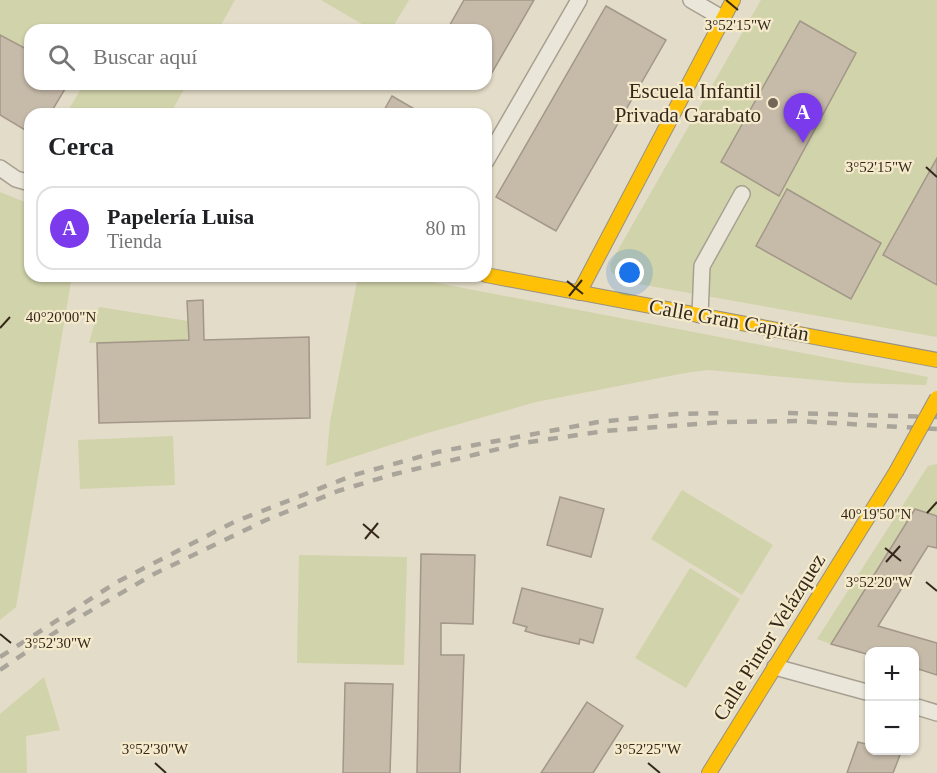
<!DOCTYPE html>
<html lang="es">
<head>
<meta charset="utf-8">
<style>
	:root { --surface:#fff; --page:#f2f2f2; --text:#202124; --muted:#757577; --line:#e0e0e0; --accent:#7c3aed }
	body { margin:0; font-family:"Times New Roman",serif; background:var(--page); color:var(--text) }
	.controls { position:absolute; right:18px; bottom:18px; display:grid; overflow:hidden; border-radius:12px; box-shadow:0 2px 4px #0004 }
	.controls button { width:54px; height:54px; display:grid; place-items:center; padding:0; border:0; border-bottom:2px solid var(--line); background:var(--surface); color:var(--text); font:30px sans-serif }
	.you { position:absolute; left:630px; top:273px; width:21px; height:21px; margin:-15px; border:4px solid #fff; border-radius:50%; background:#1a73e8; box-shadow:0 0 0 9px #1a73e833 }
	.badge { display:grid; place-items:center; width:39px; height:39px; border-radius:50%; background:var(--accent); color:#fff; font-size:20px; font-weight:700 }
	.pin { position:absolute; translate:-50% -50px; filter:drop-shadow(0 2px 3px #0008) }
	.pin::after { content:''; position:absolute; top:32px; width:21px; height:18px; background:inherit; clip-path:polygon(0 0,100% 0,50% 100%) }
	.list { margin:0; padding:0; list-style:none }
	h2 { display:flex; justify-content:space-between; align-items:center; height:78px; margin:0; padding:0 24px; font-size:26px }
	h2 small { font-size:20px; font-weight:400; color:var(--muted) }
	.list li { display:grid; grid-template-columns:39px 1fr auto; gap:18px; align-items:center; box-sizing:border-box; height:84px; margin:0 12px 12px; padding:0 12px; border:2px solid var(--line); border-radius:18px }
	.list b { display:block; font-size:22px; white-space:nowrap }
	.list p { margin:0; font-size:20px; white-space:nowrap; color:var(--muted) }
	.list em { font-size:20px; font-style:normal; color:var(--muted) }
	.icon { flex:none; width:33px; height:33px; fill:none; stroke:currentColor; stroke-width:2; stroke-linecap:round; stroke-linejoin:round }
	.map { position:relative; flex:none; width:937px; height:773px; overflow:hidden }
	.search { position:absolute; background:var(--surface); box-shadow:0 2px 4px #0004; left:24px; top:24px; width:468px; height:66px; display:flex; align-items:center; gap:15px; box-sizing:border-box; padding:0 21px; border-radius:18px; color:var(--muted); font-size:22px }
	.panel { position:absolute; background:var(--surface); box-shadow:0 2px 4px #0004; left:24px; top:108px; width:468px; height:174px; border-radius:18px }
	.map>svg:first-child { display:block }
	.green { fill:#d1d3aa }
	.building { fill:#c6baa9; stroke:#a29788; stroke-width:1.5 }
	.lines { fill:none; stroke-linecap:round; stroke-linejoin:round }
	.street-casing { stroke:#a7a092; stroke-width:18 }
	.slow-casing { stroke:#979082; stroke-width:16 }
	.street { stroke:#ebe6da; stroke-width:15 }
	.slow { stroke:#ffc107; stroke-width:14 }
	.rail { stroke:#aaa59b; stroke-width:4.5; stroke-dasharray:10 10; stroke-linecap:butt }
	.slow-bridge-casing { stroke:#979082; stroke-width:16; stroke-linecap:butt }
	.slow-bridge { stroke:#ffc107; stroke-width:14 }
	.ticks { fill:none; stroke:#35281b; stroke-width:2 }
	.poi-dot { fill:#726758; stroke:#f5ebcc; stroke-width:2 }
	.labels { text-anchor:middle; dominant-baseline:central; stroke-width:4.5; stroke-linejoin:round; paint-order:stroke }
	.poi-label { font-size:21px; fill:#35281b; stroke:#f5ebcc; text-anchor:end }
	.street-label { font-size:21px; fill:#35281b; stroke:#f5ebcc }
	.ticks-label { font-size:15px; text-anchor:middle; fill:#35281b; stroke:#f5ebcc; stroke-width:4.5; stroke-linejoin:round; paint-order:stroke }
</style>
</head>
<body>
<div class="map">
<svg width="937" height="773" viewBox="0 0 937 773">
	<rect width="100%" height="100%" fill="#e3dcc8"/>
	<path class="green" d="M0 0H235L218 30H30V51L0 35Z
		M321 0H409L391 30H372Z
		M761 0H937V337L622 281 611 272 610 264Z
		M84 84H187L170 114H66Z
		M0 192 30 204V276H72L16 607 0 620Z
		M358 276H401L928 377 926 385 852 383 708 370 685 373 536 402 424 434 326 466 330 422Z
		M99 307 188 321 189 340 89 343Z
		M173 436 175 485 80 489 78 440Z
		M937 464V516L915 509 831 644 817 639 928 466Z
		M682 490 773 545 742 595 651 539Z
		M299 555 407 557 404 665 297 663Z
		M690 568 740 599 686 688 635 658Z
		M44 677 60 730 26 736 27 773H0V714Z"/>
	<path class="building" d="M464 0H534L486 83V30H447Z
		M606 6 666 40 556 231 496 197Z
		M800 21 856 53 779 196 721 162Z
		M0 35 30 51V84H68L50 114H30V133L0 115Z
		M392 96 423 114H382Z
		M937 158V285L883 255Z
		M787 189 881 243 851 299 756 246Z
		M203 300 204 340 309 337 310 418 99 423 97 343 189 340 187 301Z
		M560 497 604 509 591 557 547 545Z
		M915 509 937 516V548L928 546 878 626 937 643V675L915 668V651H870V655L831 644Z
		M421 554 475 555 473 624 441 623V655H464L460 773H417Z
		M522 588 603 609 593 643 580 639 579 644 539 635 525 631 527 627 513 623Z
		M345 683 393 684 390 773H343Z
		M587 702 623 726 593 773H541Z
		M858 742 870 745V750H885L900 755 893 773H847Z"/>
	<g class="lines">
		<g class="street-casing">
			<path id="street" d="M691 0 722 18
				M486 161 579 0
				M0 168 16 179 30 183
				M700 315 702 266 742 194
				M775 667 870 693
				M914 706 937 713"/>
		</g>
		<g class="slow-casing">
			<path id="slow" d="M486 275 937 360
				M579 293 733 0
				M709 773 896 472"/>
		</g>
		<use href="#street" class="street"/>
		<use href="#slow" class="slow"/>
		<path class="rail" d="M788 413 937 417
			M0 657 117 582 234 522 354 475 437 452 598 422 676 414 725 413
			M0 670 66 625 154 574 266 520 338 491 391 475 523 443 605 431 722 422 797 421 937 429"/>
		<g class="slow-bridge-casing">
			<path id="slow-bridge" d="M896 472 937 398"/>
		</g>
		<use href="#slow-bridge" class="slow-bridge"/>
	</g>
	<path class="ticks" d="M726 0 738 10M926 167 937 177M567 281 583 294M569 296 582 280M0 328 10 317M927 513 937 502M363 524 379 538M365 539 378 523M885 548 901 561M886 562 900 546M926 582 937 591M0 634 11 643M155 763 166 773M648 763 660 773"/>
	<circle class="poi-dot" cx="773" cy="103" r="6"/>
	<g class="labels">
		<g class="poi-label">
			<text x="761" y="91">Escuela Infantil<tspan x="761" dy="24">Privada Garabato</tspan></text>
		</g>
		<g class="street-label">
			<text transform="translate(729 320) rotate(10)">Calle Gran Capitán</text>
			<text transform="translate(769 637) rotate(-58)">Calle Pintor Velázquez</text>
		</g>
	</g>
	<g class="ticks-label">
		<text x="738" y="30">3°52'15"W</text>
		<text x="879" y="172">3°52'15"W</text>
		<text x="61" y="322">40°20'00"N</text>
		<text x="876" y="519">40°19'50"N</text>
		<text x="879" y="587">3°52'20"W</text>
		<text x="58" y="648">3°52'30"W</text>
		<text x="155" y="754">3°52'30"W</text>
		<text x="648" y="754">3°52'25"W</text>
	</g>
</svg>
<div class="controls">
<button>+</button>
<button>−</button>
</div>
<div class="you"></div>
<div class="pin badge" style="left:803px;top:143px">A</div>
<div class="search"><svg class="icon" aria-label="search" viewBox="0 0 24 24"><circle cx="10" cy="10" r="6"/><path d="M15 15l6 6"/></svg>Buscar aquí</div>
<section class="panel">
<h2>Cerca<small></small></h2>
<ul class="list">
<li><span class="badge">A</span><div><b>Papelería Luisa</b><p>Tienda</p></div><em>80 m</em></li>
</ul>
</section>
</div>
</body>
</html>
